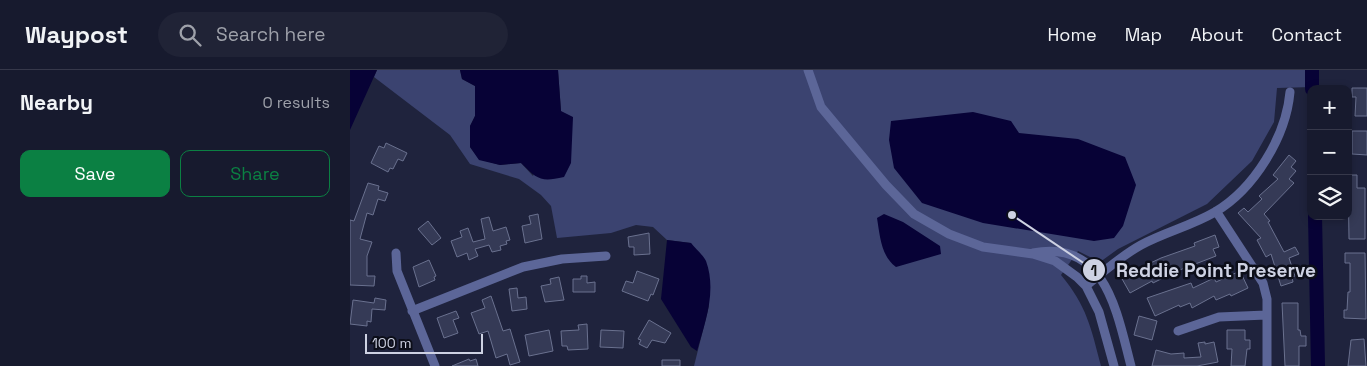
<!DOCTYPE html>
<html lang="en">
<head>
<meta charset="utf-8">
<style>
	:root { --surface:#171a2e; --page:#202336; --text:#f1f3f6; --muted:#9ea1aa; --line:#36384a; --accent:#0b8043 }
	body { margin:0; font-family:"Space Grotesk",sans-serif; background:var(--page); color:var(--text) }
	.controls { position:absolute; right:15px; top:15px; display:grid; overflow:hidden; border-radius:10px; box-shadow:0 2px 8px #0003 }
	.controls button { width:45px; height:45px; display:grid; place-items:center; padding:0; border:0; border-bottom:1px solid var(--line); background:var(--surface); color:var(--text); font:25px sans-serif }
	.scale { position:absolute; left:15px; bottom:12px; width:118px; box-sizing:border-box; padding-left:5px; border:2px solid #ced2e3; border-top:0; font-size:14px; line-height:18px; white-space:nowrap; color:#ced2e3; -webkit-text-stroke:4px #0c0e19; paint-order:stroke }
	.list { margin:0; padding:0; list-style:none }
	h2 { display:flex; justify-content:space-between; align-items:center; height:65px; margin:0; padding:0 20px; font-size:21px }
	h2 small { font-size:16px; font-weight:400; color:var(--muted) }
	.actions { display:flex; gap:10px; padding:15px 20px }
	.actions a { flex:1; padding:11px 0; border:1px solid var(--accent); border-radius:10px; text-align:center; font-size:18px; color:var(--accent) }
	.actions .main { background:var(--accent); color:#fff }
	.icon { flex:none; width:28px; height:28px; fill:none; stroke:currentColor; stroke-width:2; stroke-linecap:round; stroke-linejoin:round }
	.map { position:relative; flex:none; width:1017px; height:296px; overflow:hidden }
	header { display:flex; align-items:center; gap:30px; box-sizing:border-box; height:70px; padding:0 25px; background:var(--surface); border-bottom:1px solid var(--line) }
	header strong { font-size:24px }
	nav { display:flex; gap:28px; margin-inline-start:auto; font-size:18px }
	.search { width:350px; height:45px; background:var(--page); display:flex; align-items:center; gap:12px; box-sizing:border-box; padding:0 18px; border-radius:28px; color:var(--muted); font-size:19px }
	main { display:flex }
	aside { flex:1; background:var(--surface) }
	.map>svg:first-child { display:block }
	.green { fill:#3b4370 }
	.water { fill:#070236 }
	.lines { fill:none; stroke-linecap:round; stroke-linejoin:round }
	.river { stroke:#070236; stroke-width:14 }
	.building { fill:#353a56; stroke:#6a718f }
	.minor { stroke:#5c6698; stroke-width:9 }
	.leader { fill:none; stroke:#ced2e3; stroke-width:2 }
	.callout-dot { fill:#ced2e3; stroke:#0c0e19; stroke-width:2 }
	.mark-label { font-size:15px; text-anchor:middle; font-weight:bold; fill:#111 }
	.callout-label { font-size:19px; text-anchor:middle; font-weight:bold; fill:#ced2e3; stroke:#0c0e19; stroke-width:5; stroke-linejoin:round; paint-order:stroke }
</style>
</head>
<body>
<header>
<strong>Waypost</strong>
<div class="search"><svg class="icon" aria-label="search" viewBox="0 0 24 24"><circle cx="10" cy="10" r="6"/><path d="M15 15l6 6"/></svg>Search here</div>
<nav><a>Home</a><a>Map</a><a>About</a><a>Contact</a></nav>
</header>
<main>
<aside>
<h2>Nearby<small>0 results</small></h2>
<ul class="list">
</ul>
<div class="actions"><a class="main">Save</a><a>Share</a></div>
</aside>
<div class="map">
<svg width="1017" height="296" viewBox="0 0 1017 296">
	<rect width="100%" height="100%" fill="#1f233d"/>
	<path class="green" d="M27 0H110L112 9 125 16V46L120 56V77L129 89 150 95 171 93 183 106 211 41 208 0H962V17L927 18 924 52 902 91 857 134 768 179 750 192 728 181 711 205C737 236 741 258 751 296H344L359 236 341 173 317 170 303 157 286 155 261 163 207 168 201 136 191 125 169 109 120 94 100 65 24 7Z"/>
	<path class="water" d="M0 0H27L0 60Z
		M110 0H208L211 41 223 47 221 93 214 107C191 112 188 110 171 93L150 95 129 90 120 77V56L125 46V16L112 9Z
		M623 42 661 51 669 63 728 69 775 87 786 115 773 156 764 168 744 171 633 153 572 133 544 98 539 70 541 51Z
		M534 144 553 152 590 176 591 184 546 197C531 186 530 166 527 148Z
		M317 170 341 173C345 178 353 185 356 191 367 221 355 253 347 281L341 277 311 229Z"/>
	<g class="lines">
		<path class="river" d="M962 19V0
			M965 146 968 296"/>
	</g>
	<path class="building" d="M1002 18H1017V46H1005L1006 27H1002Z
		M1002 61H1017V85L1002 84Z
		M36 73 57 83 53 91 48 89 43 99 40 98 38 102 21 93 29 76 34 78Z
		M939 85 946 91 941 97 946 101 939 109 944 113 914 144 920 151 918 152 934 182 945 177 949 184 939 188 945 206 942 207 943 212 931 216 921 184 916 187 907 170 911 168 888 143 894 138 898 142 912 129 909 126 928 109 923 105Z
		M998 105H1007V118H1015V169H999Z
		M18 113 29 116 28 120 38 123 35 131 28 129 23 145 17 143 10 169 22 172 17 186V206H25L24 216 0 215V150L4 151Z
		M188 144 192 169 175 173 172 156 181 154 179 146Z
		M139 147 143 161 156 157 160 170 156 171 157 174 150 176 151 180 142 182 139 175 125 179 128 186 119 190 117 183 107 187 101 171 112 167 110 161 118 158 123 172 135 169 131 149Z
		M78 151 91 168 82 175 68 159Z
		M299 163 300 184 284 185V177H279L278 167Z
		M865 165 869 177 863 179 866 186 827 201 803 213 802 211 780 223 771 207 811 188 845 176 844 173Z
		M995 183H1015L1016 249 994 248V240H997L998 222H1000V193H995Z
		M79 190 86 206 84 207 85 210 69 217 63 197Z
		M287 201 309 209 303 225 301 224 298 231 272 221 276 211 283 213Z
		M890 201 898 218 881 226 880 224 866 230 864 226 842 238 840 233 830 237 829 235 805 246 797 228 841 213 843 218 864 208 866 212Z
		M231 206H237V213L245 212V222H223V209H231Z
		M209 207 214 230 195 232 191 216 201 214 200 209Z
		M167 218 168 228 176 227 177 239 162 241 159 219Z
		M141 226 153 261 160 259 170 292 160 295 157 284 146 288 138 261 129 264 121 243 135 238 132 230Z
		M25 228 36 230 35 240 22 239 21 252 17 251V256L0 254 3 230 24 233Z
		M932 233H948V260H950L951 266H956V276H949V296H935Z
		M106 241 109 248 103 250 108 263 94 268 87 248Z
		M789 246 807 251 802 270 784 265Z
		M299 250 321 263 315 273 302 270 297 278 289 274 291 270 288 269Z
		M237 254 238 279 218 280 217 276H212L211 261 229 260 228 255Z
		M199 260 203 281 179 286 175 265Z
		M251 260 274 261 273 278 250 277Z
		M877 260H895V270H900V279H897L895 296H881L882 279H877Z
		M1014 269 1016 296H998L1001 270Z
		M855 272V274L864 272 868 292 847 296H802L806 280 821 284 834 283V288L851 287 848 273Z
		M119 289 120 291 126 289 128 296H102Z
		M312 290H330V296H312Z"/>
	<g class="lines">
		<path class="minor" d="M458 0 471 37 536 115 564 144 599 164 633 177 683 184 705 191 727 207 736 216 749 242 764 296
			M866 141 913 213 917 229V296
			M46 183 47 201 85 296
			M683 183C756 169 767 243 781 296
			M736 216C753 202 771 186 791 175 815 162 841 156 865 142 904 119 936 67 940 22
			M62 241 173 197 212 189 256 186
			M828 261 869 247 916 245"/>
	</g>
	<path class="leader" d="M662 145L744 200"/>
	<g class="callout-dot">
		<circle cx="662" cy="145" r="5"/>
		<circle cx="744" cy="200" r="12"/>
	</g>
	<g class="mark-label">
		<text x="744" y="206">1</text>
	</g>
	<g class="callout-label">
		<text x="866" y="207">Reddie Point Preserve</text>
	</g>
</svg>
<div class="controls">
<button>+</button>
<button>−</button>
<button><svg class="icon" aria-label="layers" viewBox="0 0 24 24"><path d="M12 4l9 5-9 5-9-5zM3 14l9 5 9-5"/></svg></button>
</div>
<div class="scale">100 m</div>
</div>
</main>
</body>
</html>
